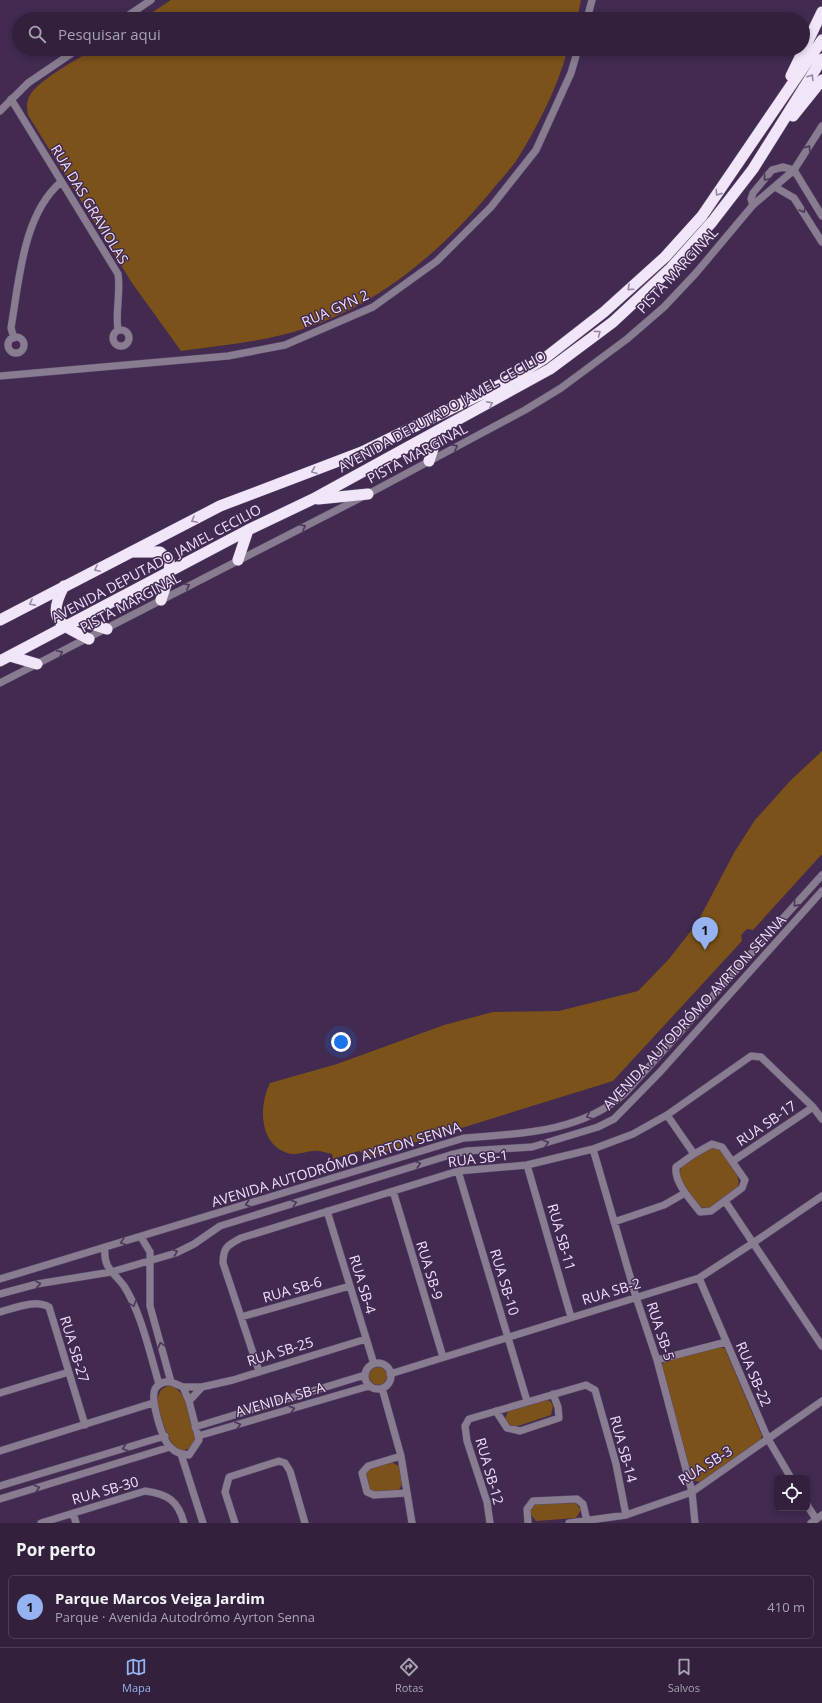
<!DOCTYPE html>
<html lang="pt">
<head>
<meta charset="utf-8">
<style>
	:root { --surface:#32203d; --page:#3a2844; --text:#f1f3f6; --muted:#a8a3b0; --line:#4d3e57; --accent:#95b2f1 }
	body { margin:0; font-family:"Open Sans",sans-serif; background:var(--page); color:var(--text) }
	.controls { position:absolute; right:12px; bottom:12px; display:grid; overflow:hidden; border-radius:6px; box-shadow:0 2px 6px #0003 }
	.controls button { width:36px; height:36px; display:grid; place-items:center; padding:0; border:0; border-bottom:1px solid var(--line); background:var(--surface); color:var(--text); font:20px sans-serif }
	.you { position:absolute; left:341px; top:1042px; width:14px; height:14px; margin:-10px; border:3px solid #fff; border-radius:50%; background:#1a73e8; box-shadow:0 0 0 6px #1a73e833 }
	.badge { display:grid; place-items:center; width:26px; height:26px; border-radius:50%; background:var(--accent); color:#111; font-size:13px; font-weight:700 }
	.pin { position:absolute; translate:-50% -33px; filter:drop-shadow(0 1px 2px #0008) }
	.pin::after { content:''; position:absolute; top:21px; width:14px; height:12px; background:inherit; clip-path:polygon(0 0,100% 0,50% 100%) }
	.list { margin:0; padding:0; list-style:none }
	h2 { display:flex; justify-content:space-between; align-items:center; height:52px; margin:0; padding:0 16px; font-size:17px }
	h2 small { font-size:13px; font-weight:400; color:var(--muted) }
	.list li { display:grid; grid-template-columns:26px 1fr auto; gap:12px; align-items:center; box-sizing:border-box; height:64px; margin:0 8px 8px; padding:0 8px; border:1px solid var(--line); border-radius:6px }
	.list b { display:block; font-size:15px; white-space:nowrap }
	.list p { margin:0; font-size:13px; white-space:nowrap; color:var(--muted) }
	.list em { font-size:13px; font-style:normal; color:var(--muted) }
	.icon { flex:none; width:22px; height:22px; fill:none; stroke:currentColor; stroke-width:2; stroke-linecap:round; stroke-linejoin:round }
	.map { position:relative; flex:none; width:822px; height:1523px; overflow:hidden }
	.search { position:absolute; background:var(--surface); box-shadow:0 2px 6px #0003; left:12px; right:12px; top:12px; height:44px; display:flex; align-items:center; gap:10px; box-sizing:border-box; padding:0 14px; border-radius:22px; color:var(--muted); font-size:15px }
	.sheet { height:124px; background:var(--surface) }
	nav { display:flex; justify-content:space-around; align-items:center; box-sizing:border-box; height:56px; border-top:1px solid var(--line); background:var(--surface); font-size:11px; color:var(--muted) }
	nav a { display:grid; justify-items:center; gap:2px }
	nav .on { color:var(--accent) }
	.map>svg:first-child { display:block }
	.green { fill:#7a521a }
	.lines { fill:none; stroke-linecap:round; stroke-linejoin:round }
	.minor-casing { stroke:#5e476c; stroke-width:8 }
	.highway-casing { stroke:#5e476c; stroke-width:12 }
	.minor { stroke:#887c90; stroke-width:7 }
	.highway { stroke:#f0e5f9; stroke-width:11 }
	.oneway { stroke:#9988a5 }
	.oneway2 { stroke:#4c365a }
	.labels { text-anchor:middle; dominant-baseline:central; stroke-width:3; stroke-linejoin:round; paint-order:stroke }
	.street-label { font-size:14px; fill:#eee0f9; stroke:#422a51 }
</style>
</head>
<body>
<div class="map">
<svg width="822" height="1523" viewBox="0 0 822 1523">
	<rect width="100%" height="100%" fill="#422a51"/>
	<path class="green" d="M171 0H581L577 19H142Z
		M94 49H568C557 88 539 124 518 158 511 169 501 179 493 189 443 250 379 305 303 329 264 342 221 345 181 351L132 283 28 115C27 109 26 103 29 97 36 81 78 59 94 49Z
		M822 751V854L753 930 747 929 741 935 742 941 613 1081 368 1157 359 1151 333 1159 332 1154C327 1153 322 1151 317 1151 309 1150 300 1155 292 1154 259 1148 258 1107 270 1083L337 1064 444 1025 493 1012 559 1011 638 991 669 959 697 923 735 851 755 820 791 780Z
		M714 1147 719 1149C726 1159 744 1176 737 1188L709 1208H703L698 1206 679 1176 681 1167 708 1149Z
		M721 1347 725 1349 762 1436 760 1441 700 1482 692 1480 661 1366 664 1362Z
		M369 1376a9 9 0 1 1 18 0a9 9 0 1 1-18 0Z
		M171 1386C188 1391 191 1421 196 1436 194 1443 192 1448 185 1450 169 1454 161 1414 157 1403 158 1393 161 1386 171 1386Z
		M545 1399 550 1401 553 1406 551 1415 515 1427 508 1425 505 1420 508 1411Z
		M391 1462 399 1466 402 1484 399 1490 375 1492 370 1491 365 1473 368 1469Z
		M576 1503 581 1510 576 1518 536 1521 531 1515V1509L536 1504Z"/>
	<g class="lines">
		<g class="minor-casing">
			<path id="minor" d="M123 19 151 0
				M587 19 592 0
				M11 99 118 274C121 293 115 311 118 330
				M0 111 28 83 78 49
				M794 170 822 216
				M775 187 794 198 822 242
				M753 205 751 199 753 193 772 170 783 167 794 170
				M113 338a8 8 0 1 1 16 0a8 8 0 1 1-16 0Z
				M8 345a8 8 0 1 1 16 0a8 8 0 1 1-16 0Z
				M14 338 11 328C19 281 23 214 61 182
				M0 376 228 356 285 345 373 307 437 261 491 207 536 150 571 73 578 49
				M0 683 368 494 525 410 561 388 627 339 664 307 696 273 753 205 794 170 822 126
				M667 1115 694 1154
				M712 1144 722 1147 745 1180 742 1188 711 1211 700 1212C691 1200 674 1183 676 1167L694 1154Z
				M593 1149 636 1297 657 1360 692 1492 695 1523
				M733 1161 813 1107
				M527 1165 571 1317
				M458 1171 527 1401
				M393 1191 443 1357
				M725 1201 822 1346
				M327 1211 374 1364
				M614 1222 664 1205 685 1193
				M141 1237 150 1252V1306L171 1382
				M105 1247C103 1269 113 1271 124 1286 141 1312 150 1354 159 1384
				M699 1278 768 1439 791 1478
				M0 1279 464 1138C519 1134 584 1132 626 1092L822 875
				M0 1294 37 1284 111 1272 176 1253 194 1244 220 1226 450 1155 467 1151 532 1147 598 1127 614 1119 660 1072 822 891
				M0 1312C15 1308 35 1299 49 1307L85 1425
				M241 1317 350 1286
				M657 1360 726 1342
				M365 1376a13 13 0 1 1 26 0a13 13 0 1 1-26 0Z
				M259 1371 223 1263C223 1247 228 1245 241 1238L458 1171 527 1165 593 1149 633 1134 667 1115 751 1056 761 1057 813 1107 822 1119
				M390 1374 699 1278 753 1243 822 1196
				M165 1382H171L183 1387 189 1401 199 1440 189 1455C181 1454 176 1453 170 1447 162 1439 150 1399 155 1389 158 1384 161 1383 165 1382Z
				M183 1387H202L233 1380 366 1339
				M382 1388 401 1456 412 1523
				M0 1393 69 1372
				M189 1401 202 1387
				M496 1411 507 1428 520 1431 559 1418 558 1407 553 1394
				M195 1427 365 1375
				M198 1436 369 1386
				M0 1451 153 1403
				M181 1454 203 1523
				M401 1456 368 1466 362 1473 367 1492 374 1495 407 1493
				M0 1486 165 1436
				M0 1499 170 1447
				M807 1505 816 1519
				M73 1513 76 1523
				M41 1523 145 1491C167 1494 178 1500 184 1523
				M235 1523 225 1492 229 1477 279 1461 285 1463 290 1471 305 1523
				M490 1523 487 1502 467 1441 465 1426 469 1419 586 1385 595 1390 616 1464 626 1515
				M528 1523 527 1509 533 1501 577 1499 583 1504 587 1521
				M569 1523 626 1515 692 1492 822 1401
				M811 1523 822 1515"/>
		</g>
		<g class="highway-casing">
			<path id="highway" d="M791 76 822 12
				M793 116 822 80
				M429 461 439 430
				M318 499 368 494
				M135 552H160L169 561 170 572 161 600
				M238 560 248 530
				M64 586C46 620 60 624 89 639
				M0 620 220 506 362 452 506 382 545 358 604 312 665 257 702 216 822 40
				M79 620 107 629
				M10 656 37 664
				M0 661 248 530 313 499 550 369 613 322 671 268 712 222 753 169 822 59"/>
		</g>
		<use href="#minor" class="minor"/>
		<use href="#highway" class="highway"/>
	</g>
	<defs><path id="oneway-chevron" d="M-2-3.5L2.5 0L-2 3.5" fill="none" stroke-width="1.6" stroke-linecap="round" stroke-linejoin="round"/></defs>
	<g class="oneway">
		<use href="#oneway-chevron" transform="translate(811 77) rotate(-58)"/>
		<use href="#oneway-chevron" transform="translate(718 193) rotate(125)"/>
		<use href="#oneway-chevron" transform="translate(630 288) rotate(138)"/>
		<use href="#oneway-chevron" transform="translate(598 333) rotate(-37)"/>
		<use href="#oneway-chevron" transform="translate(490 404) rotate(-27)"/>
		<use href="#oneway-chevron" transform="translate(314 471) rotate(159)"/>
		<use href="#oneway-chevron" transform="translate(194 520) rotate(153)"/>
		<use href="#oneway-chevron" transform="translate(97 569) rotate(153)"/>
		<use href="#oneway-chevron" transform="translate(32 603) rotate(152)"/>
	</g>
	<g class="oneway2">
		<use href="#oneway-chevron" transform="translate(808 148) rotate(-57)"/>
		<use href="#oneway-chevron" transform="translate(766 178) rotate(130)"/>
		<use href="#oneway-chevron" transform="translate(803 210) rotate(59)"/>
		<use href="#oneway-chevron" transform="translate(455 447) rotate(-28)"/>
		<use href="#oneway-chevron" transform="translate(303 527) rotate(-27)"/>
		<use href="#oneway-chevron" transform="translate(187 586) rotate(-27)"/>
		<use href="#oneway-chevron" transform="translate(60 653) rotate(-26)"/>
		<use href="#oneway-chevron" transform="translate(796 904) rotate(132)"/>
		<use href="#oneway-chevron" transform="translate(589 1116) rotate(158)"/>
		<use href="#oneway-chevron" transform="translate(546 1143) rotate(-17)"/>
		<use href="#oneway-chevron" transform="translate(418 1164) rotate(-17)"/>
		<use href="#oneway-chevron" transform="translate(294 1203) rotate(-17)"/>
		<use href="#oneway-chevron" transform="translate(248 1204) rotate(163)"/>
		<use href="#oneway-chevron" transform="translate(123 1242) rotate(164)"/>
		<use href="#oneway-chevron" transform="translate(175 1252) rotate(-20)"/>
		<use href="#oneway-chevron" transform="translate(38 1284) rotate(-10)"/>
		<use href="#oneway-chevron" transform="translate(133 1304) rotate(69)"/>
		<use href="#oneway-chevron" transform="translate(161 1345) rotate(-106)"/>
		<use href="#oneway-chevron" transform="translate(292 1409) rotate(-16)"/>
		<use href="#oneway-chevron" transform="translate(238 1425) rotate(-17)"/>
		<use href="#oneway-chevron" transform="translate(125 1448) rotate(163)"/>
		<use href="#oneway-chevron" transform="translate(37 1488) rotate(-17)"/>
	</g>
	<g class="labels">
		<g class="street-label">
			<text transform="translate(90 204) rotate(59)">RUA DAS GRAVIOLAS</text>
			<text transform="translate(677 270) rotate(-47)">PISTA MARGINAL</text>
			<text transform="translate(335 308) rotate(-24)">RUA GYN 2</text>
			<text transform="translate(442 411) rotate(-29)">AVENIDA DEPUTADO JAMEL CECILIO</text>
			<text transform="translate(417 453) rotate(-28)">PISTA MARGINAL</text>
			<text transform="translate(156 563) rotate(-28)">AVENIDA DEPUTADO JAMEL CECILIO</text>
			<text transform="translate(130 602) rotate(-28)">PISTA MARGINAL</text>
			<text transform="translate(694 1012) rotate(-47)">AVENIDA AUTODRÓMO AYRTON SENNA</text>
			<text transform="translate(766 1123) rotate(-34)">RUA SB-17</text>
			<text transform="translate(478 1158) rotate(-7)">RUA SB-1</text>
			<text transform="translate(336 1164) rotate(-17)">AVENIDA AUTODRÓMO AYRTON SENNA</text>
			<text transform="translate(562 1237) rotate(74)">RUA SB-11</text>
			<text transform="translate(430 1270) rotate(73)">RUA SB-9</text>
			<text transform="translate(505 1282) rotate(73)">RUA SB-10</text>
			<text transform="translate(363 1284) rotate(73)">RUA SB-4</text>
			<text transform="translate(292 1289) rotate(-16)">RUA SB-6</text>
			<text transform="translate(611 1291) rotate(-17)">RUA SB-2</text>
			<text transform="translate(661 1331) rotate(72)">RUA SB-5</text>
			<text transform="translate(75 1349) rotate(73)">RUA SB-27</text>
			<text transform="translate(280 1351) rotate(-17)">RUA SB-25</text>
			<text transform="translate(754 1374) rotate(67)">RUA SB-22</text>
			<text transform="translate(280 1399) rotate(-16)">AVENIDA SB-A</text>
			<text transform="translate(624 1449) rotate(75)">RUA SB-14</text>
			<text transform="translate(705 1465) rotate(-32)">RUA SB-3</text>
			<text transform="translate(490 1471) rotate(74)">RUA SB-12</text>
			<text transform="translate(105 1490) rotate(-16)">RUA SB-30</text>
		</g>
	</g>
</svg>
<div class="controls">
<button><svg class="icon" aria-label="locate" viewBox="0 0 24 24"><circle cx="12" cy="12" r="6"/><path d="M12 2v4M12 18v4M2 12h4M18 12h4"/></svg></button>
</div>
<div class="you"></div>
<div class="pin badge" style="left:705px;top:950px">1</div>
<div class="search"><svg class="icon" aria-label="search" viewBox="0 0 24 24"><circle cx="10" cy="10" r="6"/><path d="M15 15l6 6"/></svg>Pesquisar aqui</div>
</div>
<section class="sheet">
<h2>Por perto<small></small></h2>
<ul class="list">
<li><span class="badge">1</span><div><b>Parque Marcos Veiga Jardim</b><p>Parque · Avenida Autodrómo Ayrton Senna</p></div><em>410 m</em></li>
</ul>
</section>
<nav>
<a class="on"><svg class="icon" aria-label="map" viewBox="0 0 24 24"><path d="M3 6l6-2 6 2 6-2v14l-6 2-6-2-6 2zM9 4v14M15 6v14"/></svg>Mapa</a>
<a><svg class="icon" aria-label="directions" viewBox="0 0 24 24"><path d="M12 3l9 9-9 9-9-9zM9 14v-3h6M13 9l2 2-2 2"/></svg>Rotas</a>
<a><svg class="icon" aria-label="saved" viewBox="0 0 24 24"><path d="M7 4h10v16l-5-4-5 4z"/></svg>Salvos</a>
</nav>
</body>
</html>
